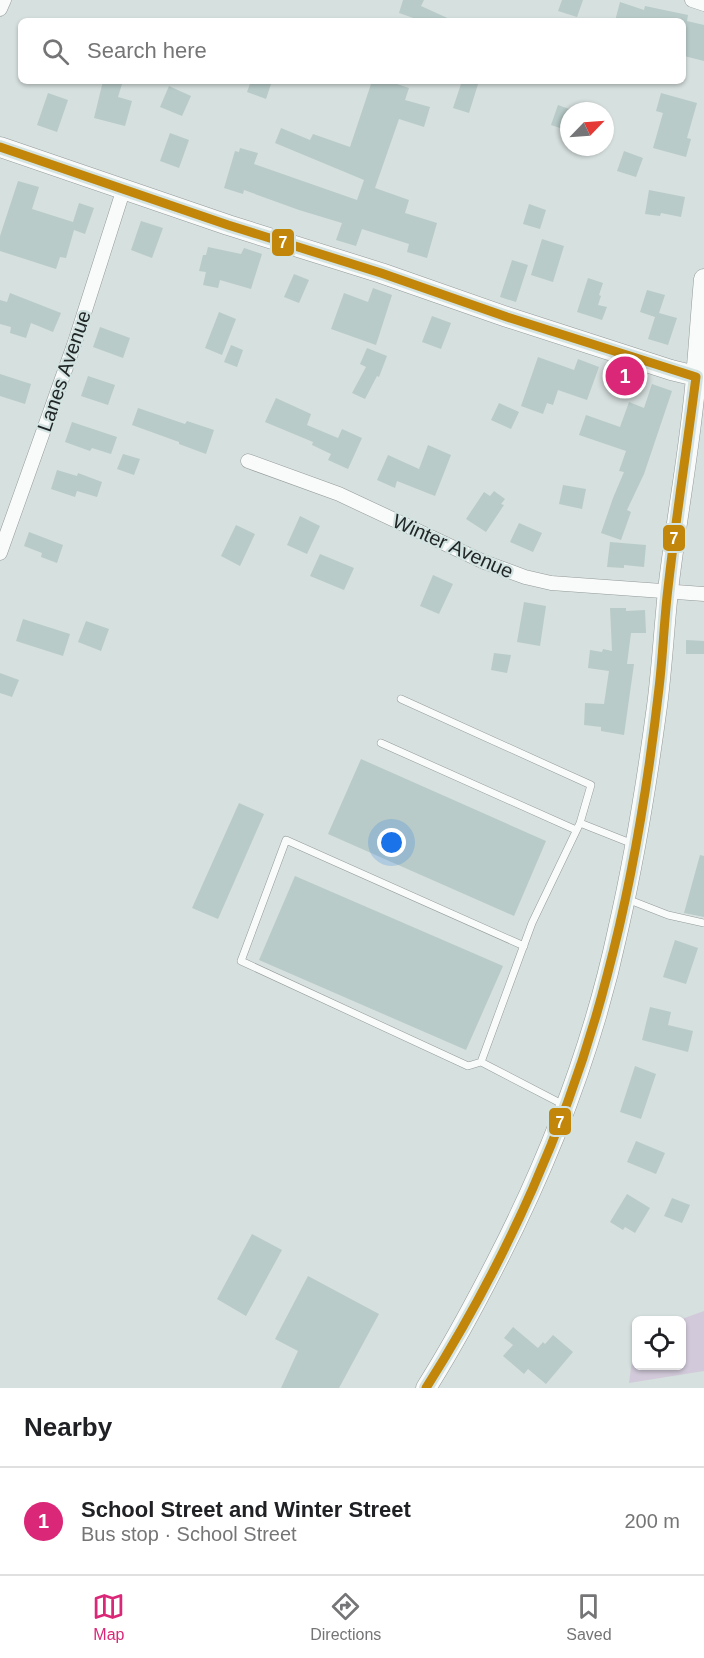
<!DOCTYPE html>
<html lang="en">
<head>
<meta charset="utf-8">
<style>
	:root { --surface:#fff; --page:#f6f6f6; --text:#202124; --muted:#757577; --line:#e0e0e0; --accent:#db2777 }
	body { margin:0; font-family:Helvetica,sans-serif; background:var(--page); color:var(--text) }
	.controls { position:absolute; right:18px; bottom:18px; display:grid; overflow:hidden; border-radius:9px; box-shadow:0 2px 4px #0004 }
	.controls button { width:54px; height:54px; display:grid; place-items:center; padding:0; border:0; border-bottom:2px solid var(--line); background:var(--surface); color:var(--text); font:30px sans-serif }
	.compass { position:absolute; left:560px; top:102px; width:54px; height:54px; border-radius:50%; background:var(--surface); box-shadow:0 2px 4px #0004; rotate:65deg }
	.you { position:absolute; left:392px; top:843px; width:21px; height:21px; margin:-15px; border:4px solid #fff; border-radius:50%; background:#1a73e8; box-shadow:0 0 0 9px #1a73e833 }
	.badge { display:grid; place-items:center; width:39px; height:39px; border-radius:50%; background:var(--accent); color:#fff; font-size:20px; font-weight:700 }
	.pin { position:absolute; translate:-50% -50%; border:3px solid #fff; box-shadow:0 2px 6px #0006 }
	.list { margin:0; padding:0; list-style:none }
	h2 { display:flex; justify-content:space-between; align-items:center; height:78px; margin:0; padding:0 24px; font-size:26px }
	h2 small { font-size:20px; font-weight:400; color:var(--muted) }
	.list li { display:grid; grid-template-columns:39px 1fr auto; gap:18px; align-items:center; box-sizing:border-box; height:108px; padding:0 24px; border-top:2px solid var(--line) }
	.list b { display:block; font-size:22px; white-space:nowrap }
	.list p { margin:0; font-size:20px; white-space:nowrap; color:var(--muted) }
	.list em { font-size:20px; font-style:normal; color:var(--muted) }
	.icon { flex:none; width:33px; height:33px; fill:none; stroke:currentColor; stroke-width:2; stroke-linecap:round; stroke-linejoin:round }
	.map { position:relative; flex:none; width:704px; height:1388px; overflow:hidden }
	.search { position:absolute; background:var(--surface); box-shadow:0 2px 4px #0004; left:18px; right:18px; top:18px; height:66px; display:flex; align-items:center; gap:15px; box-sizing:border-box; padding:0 21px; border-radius:9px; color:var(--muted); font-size:22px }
	.sheet { height:186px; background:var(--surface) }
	nav { display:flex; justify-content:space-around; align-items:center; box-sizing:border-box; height:84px; border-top:2px solid var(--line); background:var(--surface); font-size:16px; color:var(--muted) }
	nav a { display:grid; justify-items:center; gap:3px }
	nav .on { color:var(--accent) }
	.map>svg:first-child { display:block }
	.green { fill:#d2cada }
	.building { fill:#b8cbc8 }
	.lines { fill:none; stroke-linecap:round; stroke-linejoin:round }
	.lane-casing { stroke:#939a99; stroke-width:8 }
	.street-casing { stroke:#939a99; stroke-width:15 }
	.secondary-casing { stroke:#939a99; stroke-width:21 }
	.lane { stroke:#f9fafa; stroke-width:7 }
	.street { stroke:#f9fafa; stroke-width:14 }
	.secondary { stroke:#f9fafa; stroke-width:20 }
	.bus-1-casing { stroke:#d3e3e1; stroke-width:14 }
	.bus-1 { stroke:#c2860a; stroke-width:9 }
	.labels { text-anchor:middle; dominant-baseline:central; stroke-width:4.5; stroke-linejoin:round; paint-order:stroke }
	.street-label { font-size:20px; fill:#212726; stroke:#d3e3e1 }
	.line-badge { stroke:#d3e3e1; stroke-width:2 }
	.badge-label { font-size:16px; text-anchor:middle; font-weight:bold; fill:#fff }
</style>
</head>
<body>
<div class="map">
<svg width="704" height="1388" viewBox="0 0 704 1388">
	<rect width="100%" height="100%" fill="#d6e0de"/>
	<path class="green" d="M704 1311V1371L629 1383 635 1337 636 1336V1366H682V1320H679Z"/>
	<path class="building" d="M403 0H424L421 6 454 21H422L399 13Z
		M562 0H583L577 17 558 11Z
		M620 2 644 10 645 6 688 15 687 21 704 25V61L684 56 686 47 683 46V21H615Z
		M103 81 122 84 118 97 132 101 125 126 94 118Z
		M251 81H272L266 99 247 92Z
		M372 81H388L409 88 405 100 430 107 424 127 399 119 375 188 409 200 405 213 437 223 427 258 407 252 409 244 362 229 356 246 336 240 342 223 299 210 244 190 243 194 224 188 235 151 239 152 240 148 258 153 254 164 357 200 364 180 275 143 281 128 310 140 313 134 350 147Z
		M462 81H479L469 113 453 108Z
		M169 86 191 96 182 116 160 107Z
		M48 93 68 100 57 132 37 125Z
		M661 93 697 103 687 138 691 139 686 157 653 148 663 113 656 111Z
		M558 105 569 109V131L551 125Z
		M170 133 189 140 179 168 160 161Z
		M624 151 643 158 636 177 617 171Z
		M18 181 39 187 32 209 73 222 79 203 94 208 85 234 74 230 66 258 60 257 56 269 0 251V236Z
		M649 190 685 197 681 217 661 213 660 216 645 214Z
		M529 204 546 210 540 229 523 224Z
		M141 221 163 228 152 258 131 250Z
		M542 239 564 246 553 282 531 275Z
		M208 247 241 254 244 248 262 254 251 289 220 280 218 288 203 285 206 272 199 271 203 255H206Z
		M512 260 528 265 516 302 500 297Z
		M294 274 309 280 299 303 284 297Z
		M588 278 603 283 599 295 601 296 598 305 607 307 602 320 577 312Z
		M373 288 392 295 376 345 331 329 344 293 368 302Z
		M647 290 665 295 659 313 677 318 668 345 648 339 655 317 640 312Z
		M10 293 61 313 53 332 31 323 26 338 10 333 11 327 0 324V300L7 302Z
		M219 312 236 319 222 355 205 348Z
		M432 316 451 323 441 349 422 342Z
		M100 327 130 338 123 358 93 347Z
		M231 345 243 350 237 367 224 362Z
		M367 348 387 356 379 377 377 376 365 399 352 393 366 367 360 364Z
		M538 357 574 370 578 359 599 367 587 400 558 390 553 405 547 403 543 414 521 406Z
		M0 374 31 384 25 404 0 396Z
		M88 376 115 385 108 405 81 396Z
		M652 384 672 391 644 474 627 510 631 512 621 540 601 533 613 498 624 472 619 471 626 451 579 435 586 415 620 427 629 402 644 408Z
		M276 398 311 414 307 425 338 438 342 429 362 438 348 469 328 460 331 454 312 445 313 442 265 422Z
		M499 403 519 412 511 429 491 420Z
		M138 408 185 424 187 421 214 430 206 454 179 444V442L132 425Z
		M72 422 117 437 111 454 92 448 90 451 65 442Z
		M428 445 451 455 435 496 397 481 395 488 377 480 388 455 419 469Z
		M123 454 140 459 134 475 117 469Z
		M57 470 77 476 78 473 102 482 97 497 77 491 75 497 51 489Z
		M563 485 586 489 582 509 559 504Z
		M494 491 505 499 501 504 504 505 486 532 466 519 484 492 490 496Z
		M300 516 320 526 307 554 287 545Z
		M519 523 542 533 533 552 510 542Z
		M236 525 255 534 240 566 221 556Z
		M29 532 63 545 57 563 41 557 42 553 24 546Z
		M610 542 646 545 644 567 624 565V568L607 567Z
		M320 554 354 568 344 590 310 576Z
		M433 575 453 584 439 614 420 606Z
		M524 602 546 606 540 646 517 642Z
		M610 608H626V611L645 610 646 633H631L627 664H634L624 735 601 731V727L584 725 585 703 604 704 609 671 588 668 590 650 602 652 603 649 612 651Z
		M23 619 70 634 63 656 16 641Z
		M86 621 109 629 101 651 78 642Z
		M686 640 704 641V654H686Z
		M494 653 511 655 507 673 491 670Z
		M0 673 19 680 12 697 0 693Z
		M361 759 546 841 514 916 328 834Z
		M239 803 264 814 218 919 192 908Z
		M700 855 704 856V917L684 913Z
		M295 876 503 966 466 1050 259 960Z
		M675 940 698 948 686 984 663 977Z
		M650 1007 671 1012 668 1025 693 1031 688 1052 642 1040Z
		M635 1066 656 1074 641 1119 620 1112Z
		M636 1141 665 1153 656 1174 627 1162Z
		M627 1194 650 1208 635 1233 625 1227 623 1230 610 1222Z
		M672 1198 690 1205 682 1223 664 1216Z
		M252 1234 282 1250 246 1316 217 1299Z
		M308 1276 379 1314 339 1388H281L298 1351 275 1339Z
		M513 1327 538 1348 543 1342 545 1344 553 1335 573 1352 546 1384 528 1369 524 1374 503 1356 513 1345 504 1338Z"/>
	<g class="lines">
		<g class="lane-casing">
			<path id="lane" d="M401 699 591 785 580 823
				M381 743 576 830
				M627 899 668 915 704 923
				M481 1062 468 1066 241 961 286 840 524 946
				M564 1105 481 1062 532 923 580 823 633 844"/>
		</g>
		<g class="street-casing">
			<path id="street" d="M692 0 704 4
				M0 9 4 0
				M248 461 339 494 484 562 525 577 551 583 704 594
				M0 553 75 342 124 188"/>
		</g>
		<g class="secondary-casing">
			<path id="secondary" d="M0 147 228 225 381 273 507 317 671 370 704 378
				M426 1388C452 1347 475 1304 497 1261 552 1154 593 1047 618 930 635 856 647 781 657 706 662 668 664 629 668 591 676 519 690 449 696 377 699 345 701 312 704 279"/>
		</g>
		<use href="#lane" class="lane"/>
		<use href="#street" class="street"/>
		<use href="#secondary" class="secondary"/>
		<g class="bus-1-casing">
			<path id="bus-1" d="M0 147 228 225 381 273 507 317 696 377C687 447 676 517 668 588 664 621 663 655 659 688 648 785 632 882 607 976 570 1120 506 1262 426 1388"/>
		</g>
		<use href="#bus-1" class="bus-1"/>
	</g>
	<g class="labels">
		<g class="street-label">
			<text transform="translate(64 371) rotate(-71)">Lanes Avenue</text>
			<text transform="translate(453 546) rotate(24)">Winter Avenue</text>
		</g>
	</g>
	<g class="line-badge">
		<rect x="271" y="228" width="24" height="29" rx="6" fill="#c2860a"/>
		<rect x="662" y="524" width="24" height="28" rx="6" fill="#c2860a"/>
		<rect x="548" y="1107" width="24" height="29" rx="6" fill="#c2860a"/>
	</g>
	<g class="badge-label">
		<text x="283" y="248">7</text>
		<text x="674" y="544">7</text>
		<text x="560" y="1128">7</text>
	</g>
</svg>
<div class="controls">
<button><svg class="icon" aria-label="locate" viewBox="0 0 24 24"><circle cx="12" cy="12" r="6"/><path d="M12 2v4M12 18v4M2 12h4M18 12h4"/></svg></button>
</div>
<svg class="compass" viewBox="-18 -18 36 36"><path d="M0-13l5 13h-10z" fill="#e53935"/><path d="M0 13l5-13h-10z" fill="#757577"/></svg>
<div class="you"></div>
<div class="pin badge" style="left:625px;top:376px">1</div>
<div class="search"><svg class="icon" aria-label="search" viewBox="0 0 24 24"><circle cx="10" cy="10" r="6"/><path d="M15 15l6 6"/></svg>Search here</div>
</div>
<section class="sheet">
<h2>Nearby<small></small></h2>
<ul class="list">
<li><span class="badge">1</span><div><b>School Street and Winter Street</b><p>Bus stop · School Street</p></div><em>200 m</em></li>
</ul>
</section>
<nav>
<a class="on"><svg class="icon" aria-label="map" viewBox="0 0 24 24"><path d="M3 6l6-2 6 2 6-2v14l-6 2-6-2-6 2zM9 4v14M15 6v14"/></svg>Map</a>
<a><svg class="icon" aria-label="directions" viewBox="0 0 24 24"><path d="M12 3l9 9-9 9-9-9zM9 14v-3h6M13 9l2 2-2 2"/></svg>Directions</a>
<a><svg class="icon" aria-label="saved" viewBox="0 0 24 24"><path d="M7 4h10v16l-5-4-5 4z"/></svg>Saved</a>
</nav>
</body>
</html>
